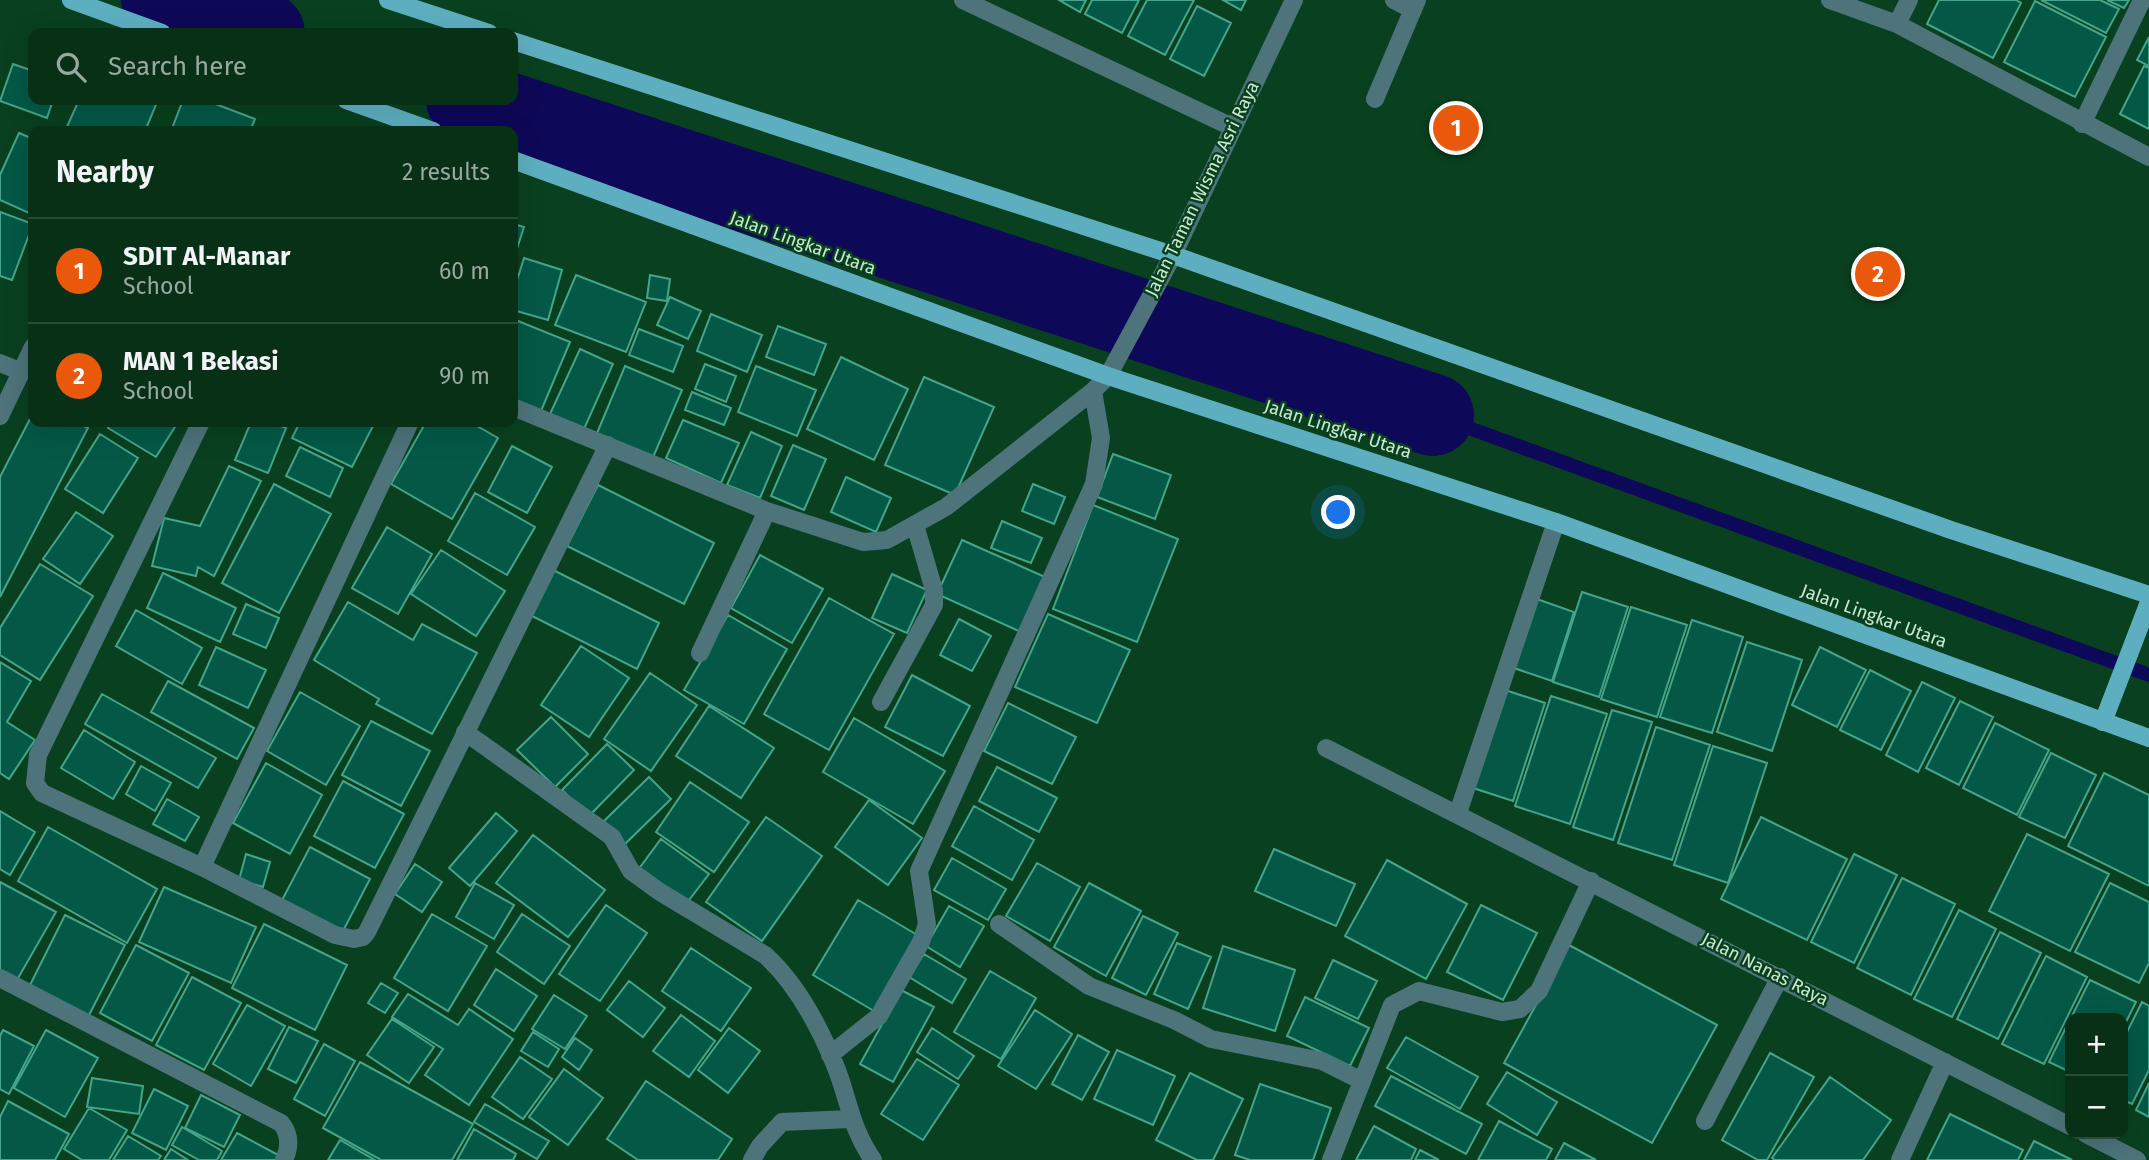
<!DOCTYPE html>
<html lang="en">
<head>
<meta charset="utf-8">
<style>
	:root { --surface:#073017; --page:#153c24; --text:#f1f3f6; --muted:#98a9a1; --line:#284b36; --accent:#ea580c }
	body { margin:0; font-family:"Fira Sans",sans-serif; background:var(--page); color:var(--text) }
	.controls { position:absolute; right:21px; bottom:21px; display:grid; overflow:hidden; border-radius:14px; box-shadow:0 7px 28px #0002 }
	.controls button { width:63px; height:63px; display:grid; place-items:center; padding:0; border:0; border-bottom:2px solid var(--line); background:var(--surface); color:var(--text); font:35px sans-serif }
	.you { position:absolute; left:1339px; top:513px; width:24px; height:24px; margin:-18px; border:5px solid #fff; border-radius:50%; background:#1a73e8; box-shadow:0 0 0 10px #1a73e833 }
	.badge { display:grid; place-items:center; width:46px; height:46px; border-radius:50%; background:var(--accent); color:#fff; font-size:23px; font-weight:700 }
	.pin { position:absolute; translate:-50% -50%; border:4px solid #fff; box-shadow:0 2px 7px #0006 }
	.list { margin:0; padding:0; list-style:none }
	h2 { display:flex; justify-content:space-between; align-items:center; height:91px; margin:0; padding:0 28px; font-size:30px }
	h2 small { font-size:23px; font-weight:400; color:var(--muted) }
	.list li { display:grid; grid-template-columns:46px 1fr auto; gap:21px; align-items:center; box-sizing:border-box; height:105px; padding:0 28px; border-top:2px solid var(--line) }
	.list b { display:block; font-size:26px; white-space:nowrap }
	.list p { margin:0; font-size:23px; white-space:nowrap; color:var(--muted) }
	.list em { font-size:23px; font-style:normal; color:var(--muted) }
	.icon { flex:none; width:38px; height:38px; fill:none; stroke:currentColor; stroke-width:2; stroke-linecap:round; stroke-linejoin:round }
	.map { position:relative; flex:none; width:2149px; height:1160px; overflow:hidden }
	.search { position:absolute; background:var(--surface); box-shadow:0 7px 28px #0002; left:28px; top:28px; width:490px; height:77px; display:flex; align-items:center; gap:18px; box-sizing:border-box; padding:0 24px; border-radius:14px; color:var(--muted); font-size:26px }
	.panel { position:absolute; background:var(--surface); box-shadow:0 7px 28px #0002; left:28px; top:126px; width:490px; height:301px; border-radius:14px }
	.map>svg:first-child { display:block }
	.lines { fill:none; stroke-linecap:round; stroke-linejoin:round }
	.stream { stroke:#0e0858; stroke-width:14 }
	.river { stroke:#0e0858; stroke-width:82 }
	.building { fill:#035946; stroke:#45a48a; stroke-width:2 }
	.lane { stroke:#4d737b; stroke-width:18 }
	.street { stroke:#4d737b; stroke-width:18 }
	.primary { stroke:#5dafc0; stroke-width:18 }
	.labels { text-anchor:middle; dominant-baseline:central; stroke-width:5; stroke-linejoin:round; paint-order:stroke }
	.street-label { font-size:18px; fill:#c8e9d0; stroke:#09401f }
</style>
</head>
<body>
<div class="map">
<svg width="2149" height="1160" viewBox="0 0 2149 1160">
	<rect width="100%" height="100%" fill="#09401f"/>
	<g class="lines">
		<path class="stream" d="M1433 415 2149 675"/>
		<path class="river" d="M162 0 264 33
			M467 100 1433 415"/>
	</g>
	<path class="building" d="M1059 0H1086L1080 12Z
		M1092 0H1139L1122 33 1085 14Z
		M1147 0H1194L1165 55 1128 36Z
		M1223 0H1246L1241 10Z
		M1939 0H2016L2021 3 1993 58 1927 24Z
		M2041 0H2100L2119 9 2106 33Z
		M2107 0H2129L2124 8Z
		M2035 1 2106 37 2075 97 2004 62Z
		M1197 6 1231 23 1204 76 1170 59Z
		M2149 37V66L2137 60Z
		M13 64 33 71V100H53L47 118 0 101Z
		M2144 66 2149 68V129L2120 114Z
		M79 100H158L145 131H71L66 129Z
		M183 100H205L255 119 250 131H171Z
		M19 133 33 139V204L29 213 0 200V175Z
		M0 212 33 224 12 280 0 276Z
		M513 224 524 227 514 258 513 257Z
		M524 258 562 270 548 320 513 310V293Z
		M576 275 646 302 626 352 555 325Z
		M650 275 670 279 667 301 647 298Z
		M670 297 701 311 688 339 657 325Z
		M711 314 762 335 747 372 697 351Z
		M513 319 570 342 541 411 513 400Z
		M778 326 826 344 814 375 766 357Z
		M639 329 683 346 673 372 629 355Z
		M580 349 613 364 584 429 550 414Z
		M841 357 908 389 874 460 807 429Z
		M705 364 736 376 726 402 695 389Z
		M625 366 682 390 651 462 595 438Z
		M756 366 816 390 797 436 738 412Z
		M924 377 994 407 955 495 885 465Z
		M692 392 731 408 724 425 685 410Z
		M33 413V422H75L88 428 0 597V477Z
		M683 420 739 443 721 483 666 458Z
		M112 422H178L156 457 108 428Z
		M251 422H270L286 428 268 473 235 460Z
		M300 422H375L352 467 292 438Z
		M426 422H470L498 438 452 519 391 484Z
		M751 432 782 446 760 498 727 485Z
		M100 434 138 458 103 513 65 489Z
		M793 445 826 459 804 510 771 496Z
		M512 446 552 467 527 513 488 492Z
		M300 447 343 468 330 497 286 476Z
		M1113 454 1171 475 1155 519 1097 497Z
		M229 466 261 481 214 576 198 567 196 576 152 566 164 518 200 526Z
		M846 477 891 498 876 532 831 512Z
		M274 484 331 514 279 613 222 583Z
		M1033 484 1065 497 1054 524 1022 511Z
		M598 485 714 543 684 604 567 546Z
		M475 493 535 527 507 575 448 541Z
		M1093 505 1178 539 1137 642 1053 609Z
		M76 512 113 536 80 584 43 559Z
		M1002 521 1042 538 1031 563 991 548Z
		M387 527 432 554 398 614 352 588Z
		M962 540 1045 577 1021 632 937 594Z
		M441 550 505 591 476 636 411 594Z
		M760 555 823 589 792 643 731 608Z
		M40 564 93 596 40 680 0 655V628Z
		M553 570 659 623 637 669 530 615Z
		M163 573 236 608 220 642 147 608Z
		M892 574 927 590 907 633 872 618Z
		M1582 592 1628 607 1599 697 1553 682Z
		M829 598 894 634 829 750 764 714Z
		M1534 598 1574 612 1552 681 1511 667Z
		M348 602 413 640 422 624 477 653 432 734 376 704 379 699 314 660Z
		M246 604 279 618 266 648 233 634Z
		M1631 607 1687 625 1657 717 1601 699Z
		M136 610 202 648 182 684 116 646Z
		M1048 614 1130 650 1097 723 1015 687Z
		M728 615 787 649 744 724 684 690Z
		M959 619 991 636 972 671 940 655Z
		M1692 620 1743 637 1712 733 1660 717Z
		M1747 642 1802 660 1772 751 1717 732Z
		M581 646 629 678 589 737 541 705Z
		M216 647 266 670 248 708 199 685Z
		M1820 647 1866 670 1837 727 1792 705Z
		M0 662 31 681 7 722 35 740 9 779 0 773Z
		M1870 670 1911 691 1881 750 1840 730Z
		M650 673 697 705 651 771 604 739Z
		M912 675 970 706 943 756 885 727Z
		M168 681 254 728 237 759 151 712Z
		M1922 682 1955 698 1918 772 1886 755Z
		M1505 690 1545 703 1513 801 1473 788Z
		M300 692 360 726 326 785 267 751Z
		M102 694 216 758 198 788 85 724Z
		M1551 696 1607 714 1570 824 1515 806Z
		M1960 701 1993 717 1959 785 1926 768Z
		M1008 703 1076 737 1052 784 984 751Z
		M709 706 774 748 741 798 676 756Z
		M1612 710 1652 722 1613 840 1573 827Z
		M551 717 588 754 555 787 517 750Z
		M854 718 945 771 913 824 823 772Z
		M371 721 430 751 401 806 342 775Z
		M1995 723 2049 750 2017 815 1963 788Z
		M1656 727 1710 745 1672 860 1618 843Z
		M84 730 135 762 113 799 61 768Z
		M607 744 634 770 589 816 562 790Z
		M1713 746 1767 763 1728 883 1674 865Z
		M2051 753 2096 775 2065 838 2019 817Z
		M266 763 322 795 290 854 233 823Z
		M141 766 171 783 155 811 126 794Z
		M997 767 1057 798 1039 832 979 801Z
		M2104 773 2149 795V886L2068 846Z
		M649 777 671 799 625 844 603 822Z
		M343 781 404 814 375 868 314 836Z
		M690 782 749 822 714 872 656 832Z
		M167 799 199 817 185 841 153 824Z
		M869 800 922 838 888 885 835 847Z
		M974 806 1034 840 1012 880 952 846Z
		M0 811 35 832 10 875 0 869Z
		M496 813 517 831 470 886 449 868Z
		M766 817 822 856 762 941 706 902Z
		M1761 817 1847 859 1807 940 1721 899Z
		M48 827 157 889 127 943 18 881Z
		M2027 834 2109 874 2070 951 1989 911Z
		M533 835 605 890 568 937 496 883Z
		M661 839 709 874 686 904 638 870Z
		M310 847 370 879 342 933 281 902Z
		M1274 849 1355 884 1336 926 1255 891Z
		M246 854 270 862 263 887 239 880Z
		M1854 854 1897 875 1854 963 1811 942Z
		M952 858 1006 889 988 920 934 890Z
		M1387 860 1467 904 1426 979 1345 936Z
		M1037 863 1080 887 1050 941 1006 916Z
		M415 864 442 882 422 912 395 894Z
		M1902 878 1955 904 1911 995 1857 968Z
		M0 882 56 912 17 980 0 970Z
		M475 883 514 905 494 939 456 917Z
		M1089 883 1141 911 1106 976 1054 947Z
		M2110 883 2149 902V963L2139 983 2075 952Z
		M164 887 256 927 231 983 139 942Z
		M858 900 919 936 874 1011 813 975Z
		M606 905 647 933 600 1001 559 974Z
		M1481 905 1537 933 1503 1000 1447 972Z
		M949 906 984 926 960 967 926 946Z
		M1959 910 1996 929 1952 1017 1914 999Z
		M432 914 487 946 448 1011 394 978Z
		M522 914 570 946 544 984 497 952Z
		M65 915 125 945 87 1019 28 989Z
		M1143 916 1178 933 1146 995 1112 978Z
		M264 924 347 965 315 1030 232 988Z
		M2000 932 2041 953 1998 1039 1957 1019Z
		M1177 943 1211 957 1188 1009 1154 994Z
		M136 945 189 973 152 1041 100 1013Z
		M1569 945 1717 1025 1652 1143 1504 1063Z
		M1223 946 1295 970 1275 1031 1203 1008Z
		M691 948 751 988 721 1031 662 991Z
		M924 954 966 979 952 1003 909 977Z
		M2046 956 2087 977 2044 1064 2002 1044Z
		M1333 960 1377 981 1358 1019 1315 998Z
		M496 969 537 996 514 1031 474 1005Z
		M990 971 1036 998 1001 1059 954 1032Z
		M192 977 241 1003 204 1070 156 1045Z
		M2090 980 2136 1002 2123 1028V1018H2071Z
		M629 981 665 1008 643 1037 607 1010Z
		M381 983 398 993 385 1013 368 1003Z
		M901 990 934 1007 893 1082 860 1064Z
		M408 994 458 1025 469 1009 513 1039 469 1105 425 1075 443 1049 392 1017Z
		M554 995 587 1016 565 1049 532 1029Z
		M1305 997 1369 1028 1350 1066 1287 1036Z
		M2142 1002 2149 1006V1070L2132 1104 2123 1100V1040Z
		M247 1005 285 1026 251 1086 213 1064Z
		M1035 1010 1072 1034 1036 1089 998 1066Z
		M681 1015 715 1041 689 1077 653 1051Z
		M392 1019 434 1047 409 1083 367 1055Z
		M2070 1019V1072L2049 1062Z
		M289 1027 318 1041 296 1083 268 1069Z
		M729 1028 760 1051 728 1093 698 1070Z
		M932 1028 974 1056 958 1079 917 1052Z
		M3 1030 34 1046 9 1094 0 1089V1036Z
		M46 1030 98 1058 65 1117 14 1088Z
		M533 1032 559 1049 548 1067 521 1051Z
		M1078 1035 1109 1052 1082 1100 1052 1084Z
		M1406 1037 1478 1077 1460 1109 1387 1068Z
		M575 1038 592 1050 579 1070 562 1057Z
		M324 1044 355 1061 325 1116 294 1099Z
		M1117 1050 1175 1076 1153 1125 1094 1099Z
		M1770 1053 1814 1077 1767 1160H1758L1722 1140Z
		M520 1057 552 1079 523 1119 492 1097Z
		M917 1059 959 1085 923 1140 881 1114Z
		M360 1062 473 1124 452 1160H381L323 1128Z
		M564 1069 603 1098 568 1145 529 1117Z
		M1507 1072 1557 1102 1537 1135 1487 1104Z
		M1190 1073 1243 1099 1213 1160H1197L1156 1140Z
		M1391 1076 1482 1124 1466 1154 1375 1106Z
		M1830 1077 1891 1120 1863 1160H1775L1772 1158Z
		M92 1078 143 1086 139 1114 87 1107Z
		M646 1081 732 1139 718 1160H638L607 1139Z
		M2149 1083V1117L2136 1110Z
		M1260 1084 1331 1108 1313 1160H1250L1235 1155Z
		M154 1089 188 1106 166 1150 132 1133Z
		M201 1095 240 1115 224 1147 185 1128Z
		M8 1101 69 1134 55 1160H0V1117Z
		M485 1104 549 1141 537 1159 474 1122Z
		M89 1108 127 1130 109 1160H82L64 1149Z
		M1950 1114 2023 1150 2018 1160H1927Z
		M1499 1121 1552 1149 1546 1160H1478Z
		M1374 1126 1416 1149 1411 1160H1356Z
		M182 1127 222 1151 217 1160H199L172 1145Z
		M474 1129 516 1154 513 1160H457Z
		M237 1133 280 1156 278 1160H221Z
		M128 1136 161 1156 158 1160H113Z
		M340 1140 375 1160H328Z
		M2034 1141 2072 1160H2024Z
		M1564 1143 1596 1160H1555Z
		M171 1149 188 1160H164Z
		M1420 1150 1439 1160H1415Z"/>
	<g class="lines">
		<path class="lane" d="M1394 0 1413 10
			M1375 99 1417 0"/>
		<path class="street" d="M963 0 1232 127
			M1830 0 1897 24 2149 157
			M1897 24 1909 0
			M2082 124 2142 0
			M0 363 20 371
			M513 407 767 511 863 542 887 540 946 507 1093 391 1108 376 1173 255 1294 0
			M0 416 33 347
			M201 422 38 755 35 783 42 793 202 867 335 935 354 939 363 937 367 932 608 445
			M700 653 767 511
			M881 702 934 605V590L915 525
			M465 732 612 837 631 871 660 892 765 955C796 983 819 1026 835 1065 849 1099 850 1127 873 1160
			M1326 748 2070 1126
			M1458 813 1556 522
			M202 867 410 422
			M999 924 1089 986 1174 1020 1211 1039 1322 1061 1362 1081
			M0 978 281 1123C290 1134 290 1147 284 1160
			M830 1055 879 1016 921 942 927 924 919 871 1094 484 1101 438 1093 391
			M1705 1121 1780 977
			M2086 1134 2137 1160
			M752 1160 760 1146 782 1122 850 1119
			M1331 1160 1392 1005 1419 991 1502 1012 1520 1009 1539 991 1591 881
			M1900 1160 1945 1062"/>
		<path class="primary" d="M71 0 162 33
			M388 0 489 33
			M513 41 1173 255 1951 530 2149 595
			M346 100 433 131
			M513 160 1108 376 1556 522 2149 738
			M2103 722 2149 602"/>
	</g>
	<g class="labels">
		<g class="street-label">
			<text transform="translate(1202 189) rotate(-64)">Jalan Taman Wisma Asri Raya</text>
			<text transform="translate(803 243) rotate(20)">Jalan Lingkar Utara</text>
			<text transform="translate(1338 429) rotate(18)">Jalan Lingkar Utara</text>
			<text transform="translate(1874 616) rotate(20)">Jalan Lingkar Utara</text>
			<text transform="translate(1765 969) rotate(27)">Jalan Nanas Raya</text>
		</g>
	</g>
</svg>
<div class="controls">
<button>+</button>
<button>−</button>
</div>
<div class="you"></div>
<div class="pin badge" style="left:1456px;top:128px">1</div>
<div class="pin badge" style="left:1878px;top:274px">2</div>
<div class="search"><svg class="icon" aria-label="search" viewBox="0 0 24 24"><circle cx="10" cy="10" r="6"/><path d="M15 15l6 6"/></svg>Search here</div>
<section class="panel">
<h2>Nearby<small>2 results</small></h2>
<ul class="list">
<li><span class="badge">1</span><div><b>SDIT Al-Manar</b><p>School</p></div><em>60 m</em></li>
<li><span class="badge">2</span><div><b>MAN 1 Bekasi</b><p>School</p></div><em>90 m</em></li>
</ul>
</section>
</div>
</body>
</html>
